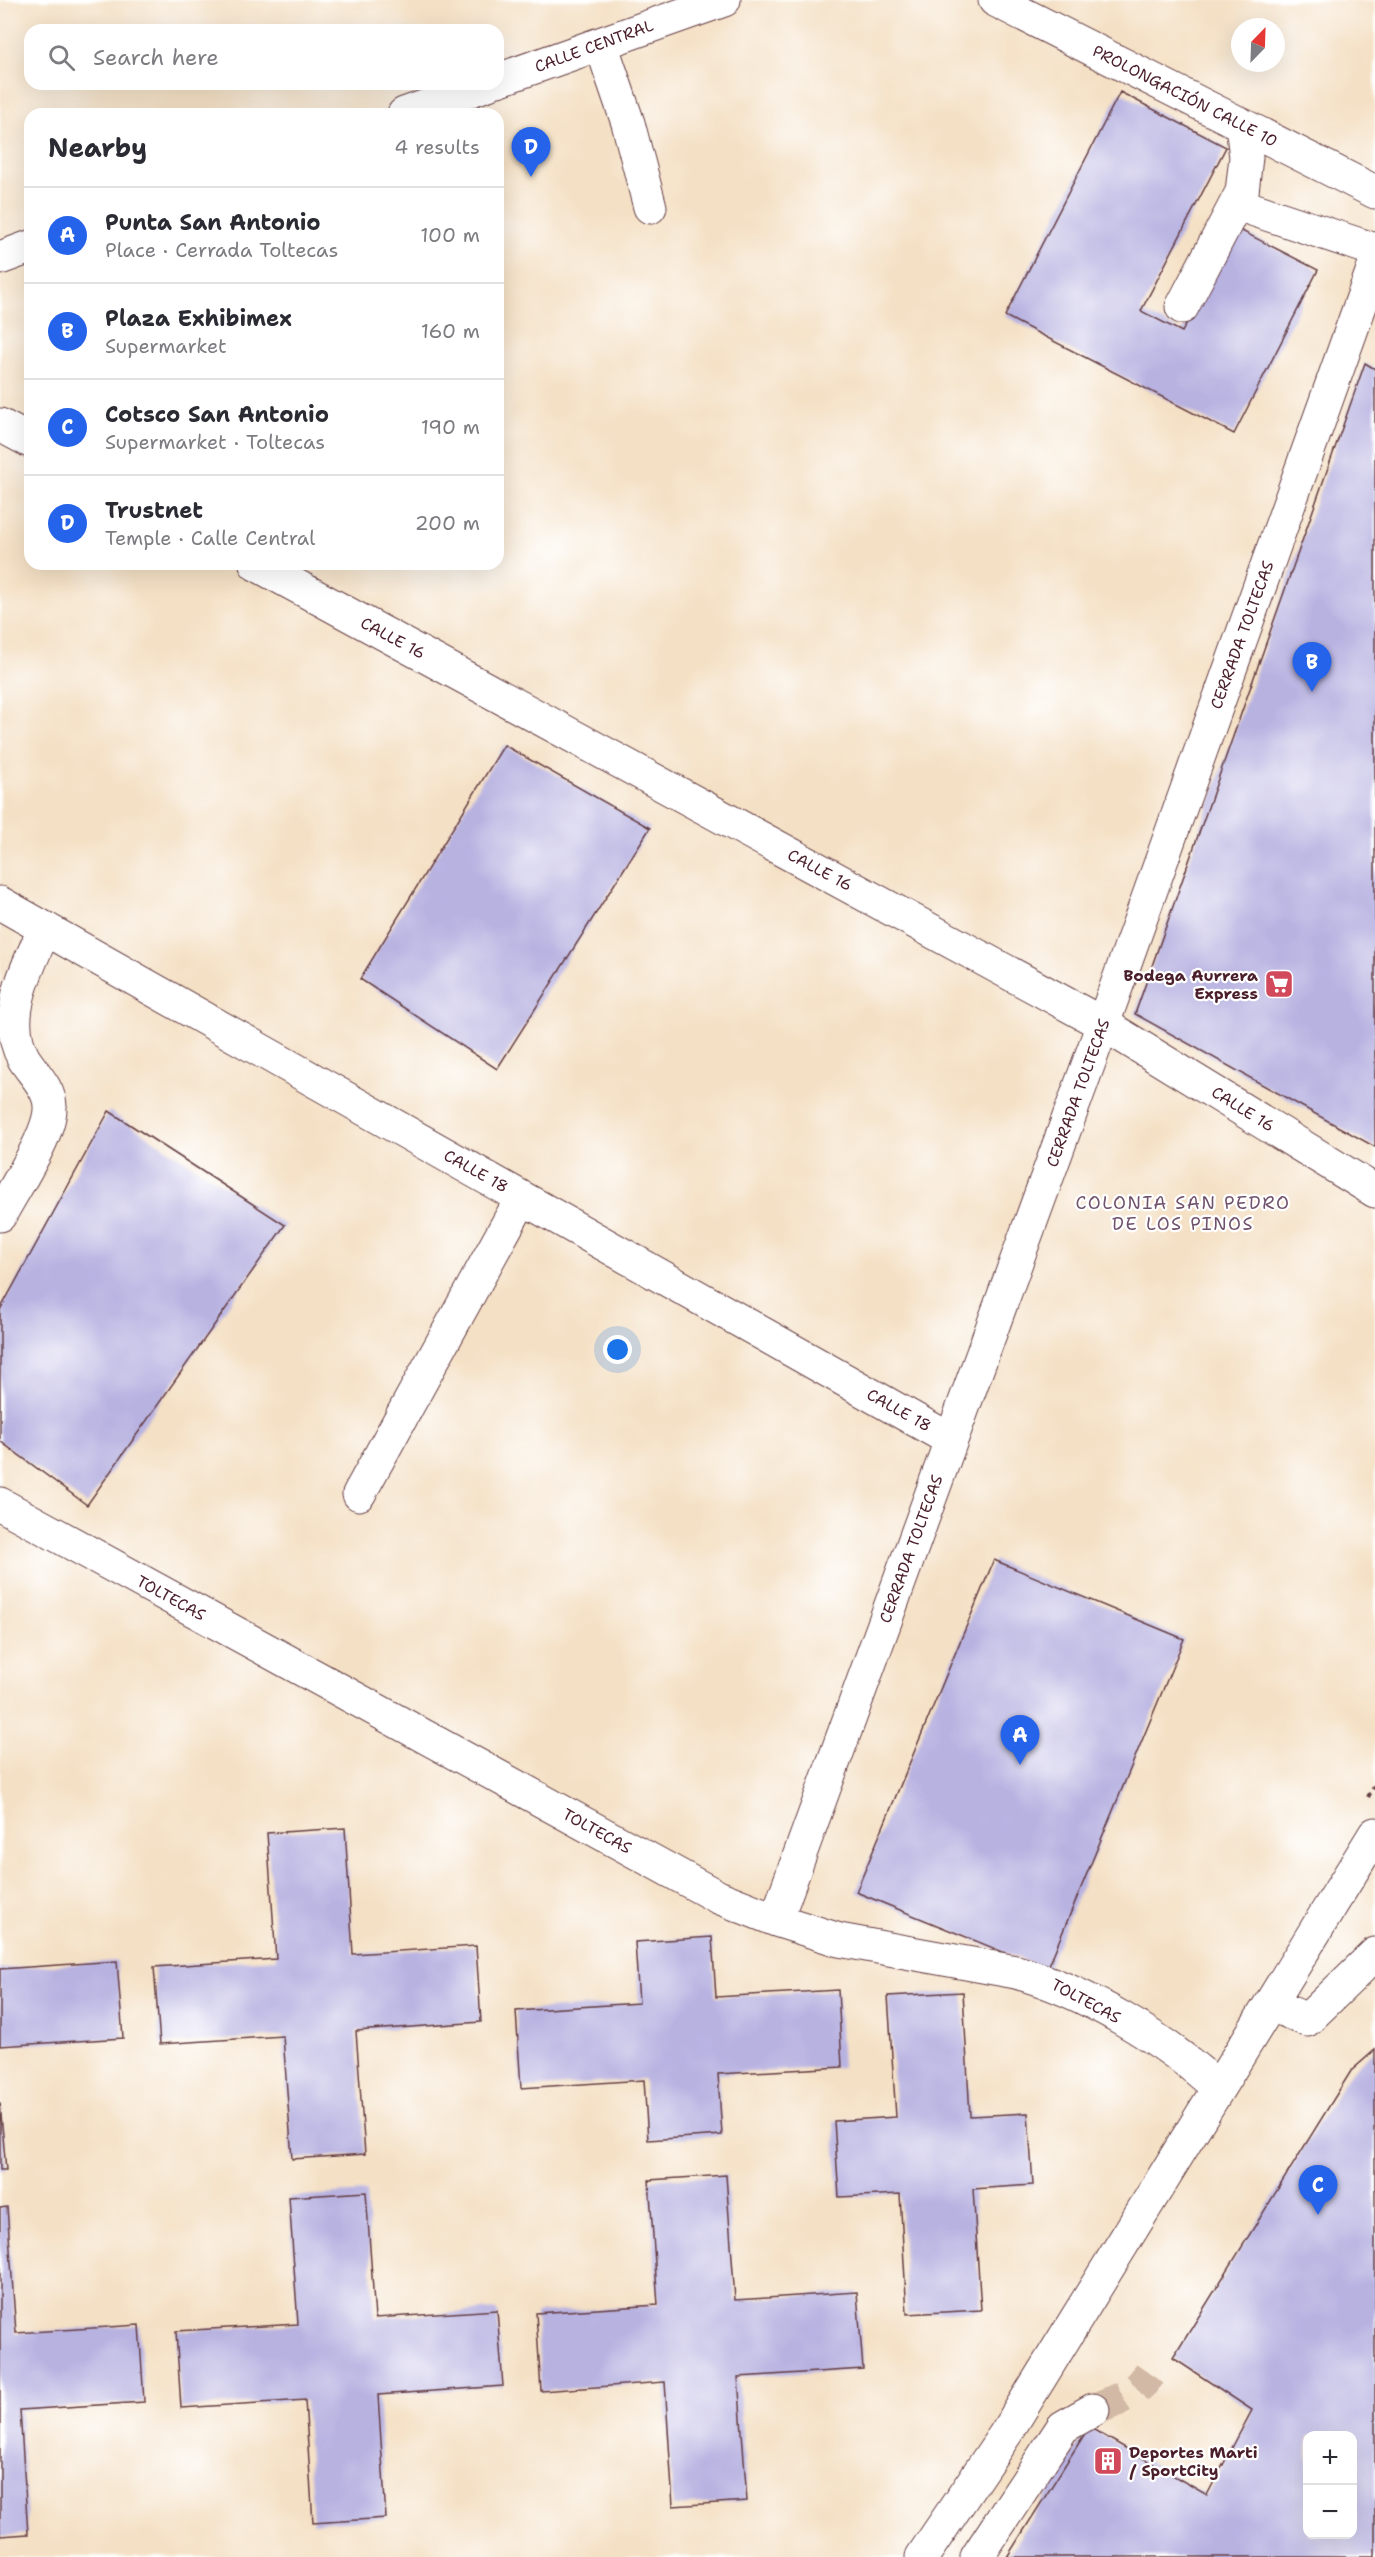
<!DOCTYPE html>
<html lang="en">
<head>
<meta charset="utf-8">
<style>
	:root { --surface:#fff; --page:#f7f7f7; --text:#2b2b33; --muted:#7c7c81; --line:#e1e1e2; --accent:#2563eb }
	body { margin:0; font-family:"Shantell Sans",sans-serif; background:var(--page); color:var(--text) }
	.controls { position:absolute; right:18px; bottom:18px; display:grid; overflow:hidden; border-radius:12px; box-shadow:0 6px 24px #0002 }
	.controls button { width:54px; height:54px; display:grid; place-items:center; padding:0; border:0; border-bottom:2px solid var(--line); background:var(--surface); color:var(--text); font:30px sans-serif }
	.compass { position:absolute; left:1231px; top:18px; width:54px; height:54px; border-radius:50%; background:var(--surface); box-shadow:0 6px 24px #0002; rotate:23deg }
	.you { position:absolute; left:618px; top:1350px; width:21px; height:21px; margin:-15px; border:4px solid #fff; border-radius:50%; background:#1a73e8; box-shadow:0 0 0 9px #1a73e833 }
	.badge { display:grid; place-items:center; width:39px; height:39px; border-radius:50%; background:var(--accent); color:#fff; font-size:20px; font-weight:700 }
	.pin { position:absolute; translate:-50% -50px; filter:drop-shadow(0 2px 3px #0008) }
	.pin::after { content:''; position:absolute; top:32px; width:21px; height:18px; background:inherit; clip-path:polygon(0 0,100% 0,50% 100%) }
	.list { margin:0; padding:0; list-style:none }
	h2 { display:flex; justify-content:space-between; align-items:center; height:78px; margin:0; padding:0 24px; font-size:26px }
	h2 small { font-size:20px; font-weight:400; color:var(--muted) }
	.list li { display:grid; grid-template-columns:39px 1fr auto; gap:18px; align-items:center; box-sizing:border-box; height:96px; padding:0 24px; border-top:2px solid var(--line) }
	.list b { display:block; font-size:22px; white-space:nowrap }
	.list p { margin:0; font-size:20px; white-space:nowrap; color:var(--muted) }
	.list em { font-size:20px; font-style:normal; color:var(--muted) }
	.icon { flex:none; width:33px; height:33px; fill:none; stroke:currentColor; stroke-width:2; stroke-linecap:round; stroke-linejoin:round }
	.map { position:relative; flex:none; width:1375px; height:2557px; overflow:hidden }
	.search { position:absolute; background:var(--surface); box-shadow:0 6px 24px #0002; left:24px; top:24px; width:480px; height:66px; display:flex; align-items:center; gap:15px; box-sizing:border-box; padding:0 21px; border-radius:18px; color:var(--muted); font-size:22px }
	.panel { position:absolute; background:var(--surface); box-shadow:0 6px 24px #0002; left:24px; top:108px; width:480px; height:462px; border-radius:18px }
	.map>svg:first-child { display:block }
	.building { fill:#b8b2e1; fill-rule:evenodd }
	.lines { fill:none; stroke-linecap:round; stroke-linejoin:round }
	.minor-tunnel { stroke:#d2b9a5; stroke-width:33; stroke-dasharray:33 16; stroke-linecap:butt }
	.minor-casing { stroke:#643c42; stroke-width:35 }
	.path { stroke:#643c42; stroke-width:4; stroke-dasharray:4.5 4.5; stroke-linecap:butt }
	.minor { stroke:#fff; stroke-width:33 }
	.labels { text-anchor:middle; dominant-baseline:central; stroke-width:4.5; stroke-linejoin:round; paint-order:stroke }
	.street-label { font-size:16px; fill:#4a1f2b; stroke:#fff }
	.poi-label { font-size:16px; font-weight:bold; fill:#4a1f2b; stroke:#fff; text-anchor:end }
	.neighbourhood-label { font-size:18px; letter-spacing:1.5px; fill:#70526b; stroke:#fff }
</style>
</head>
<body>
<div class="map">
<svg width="1375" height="2557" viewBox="0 0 1375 2557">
	<rect width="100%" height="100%" fill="#fff"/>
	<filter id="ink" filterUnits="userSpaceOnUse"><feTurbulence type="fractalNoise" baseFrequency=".0167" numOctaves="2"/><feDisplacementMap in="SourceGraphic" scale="12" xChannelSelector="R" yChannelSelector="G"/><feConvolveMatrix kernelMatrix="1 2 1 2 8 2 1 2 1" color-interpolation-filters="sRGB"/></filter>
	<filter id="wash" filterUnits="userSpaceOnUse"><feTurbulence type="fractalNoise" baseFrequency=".008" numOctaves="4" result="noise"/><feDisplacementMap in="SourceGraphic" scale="24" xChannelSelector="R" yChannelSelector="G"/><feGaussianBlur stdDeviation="1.35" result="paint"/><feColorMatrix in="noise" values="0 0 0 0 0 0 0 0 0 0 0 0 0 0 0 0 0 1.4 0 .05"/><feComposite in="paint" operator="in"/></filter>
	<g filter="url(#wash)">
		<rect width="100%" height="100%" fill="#f4e0c4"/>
		<g id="blocks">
			<path class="building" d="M1120 92 1226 147 1141 311 1182 332 1236 228 1318 270 1234 434 1005 316Z
				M1365 363 1375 369V1147L1135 1014Z
				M504 745 650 828 497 1069 360 979Z
				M109 1111 285 1225 87 1505 0 1441V1310Z
				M994 1560 1184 1639 1047 1970 856 1892Z
				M345 1828 353 1954 476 1946 481 2022 356 2031 365 2154 292 2159 283 2036 160 2044 154 1967 276 1959 267 1833Z
				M712 1937 716 1997 838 1990 842 2067 718 2074 722 2135 648 2140 644 2080 521 2088 516 2011 639 2003 635 1942Z
				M117 1961 123 2038 0 2046V1969Z
				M963 1992 970 2116 1028 2113 1033 2185 973 2189 981 2310 907 2314 900 2194 839 2197 834 2121 896 2117 888 1996Z
				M1375 2050V2557H1007L1089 2427 1207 2495 1252 2410 1173 2358 1351 2071ZM1308 2436H1352V2534H1308Z
				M0 2103 6 2170H0Z
				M726 2175 735 2300 857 2292 863 2369 738 2377 747 2501 673 2506 665 2382 541 2391 536 2313 658 2305 649 2180Z
				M366 2192 375 2318 497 2310 503 2386 378 2395 386 2518 313 2523 305 2400 181 2408 176 2331 298 2324 289 2197Z
				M7 2207 16 2333 139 2325 144 2402 20 2410 28 2534 0 2536V2208Z"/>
		</g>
	</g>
	<g filter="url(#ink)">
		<use href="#blocks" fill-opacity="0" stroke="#643c42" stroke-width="1.5"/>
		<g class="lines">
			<path class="minor-tunnel" d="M1093 2410C1116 2400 1135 2395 1150 2374"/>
			<g class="minor-casing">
				<path id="minor" d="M995 0 1375 192
					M601 44 628 123 650 207
					M498 80 724 0
					M404 114 488 84
					M1237 204 1375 250
					M0 258 30 247
					M1182 307 1242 192 1246 157 1242 125
					M0 425 30 441
					M256 564 1103 1024 1375 1191
					M0 903 951 1440
					M0 1215C13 1190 51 1134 50 1107 50 1089 33 1073 24 1059 0 1017 28 967 45 928
					M359 1494 522 1198
					M0 1504 718 1897 776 1920 839 1940 1016 1972C1083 1990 1168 2041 1218 2088
					M776 1920 1103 1024 1375 264
					M1270 2004 1307 2020 1375 1954
					M922 2557 1006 2433 1375 1834
					M977 2557 1063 2427 1093 2410"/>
			</g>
			<path class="path" d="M1368 1797 1375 1785"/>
			<use href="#minor" class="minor"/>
		</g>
	</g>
	<defs>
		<g id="supermarket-square" transform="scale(1.5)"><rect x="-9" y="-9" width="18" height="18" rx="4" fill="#d1495b" stroke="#fff"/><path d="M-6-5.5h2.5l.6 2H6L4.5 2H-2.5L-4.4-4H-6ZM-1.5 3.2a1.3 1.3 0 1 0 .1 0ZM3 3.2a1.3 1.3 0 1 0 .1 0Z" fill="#fff"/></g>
		<g id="building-square" transform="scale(1.5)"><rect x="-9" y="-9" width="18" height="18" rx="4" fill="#d1495b" stroke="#fff"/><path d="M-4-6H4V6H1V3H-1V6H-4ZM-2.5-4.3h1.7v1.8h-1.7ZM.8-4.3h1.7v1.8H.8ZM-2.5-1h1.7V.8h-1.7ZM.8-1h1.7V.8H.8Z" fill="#fff"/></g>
	</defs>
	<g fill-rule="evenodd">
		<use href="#supermarket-square" x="1279" y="984"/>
		<use href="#building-square" x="1108" y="2461"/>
	</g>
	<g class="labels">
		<g class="street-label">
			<text transform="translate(594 46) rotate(-20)">CALLE CENTRAL</text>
			<text transform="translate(1185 96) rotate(27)">PROLONGACIÓN CALLE 10</text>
			<text transform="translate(1242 635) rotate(-70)">CERRADA TOLTECAS</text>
			<text transform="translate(393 638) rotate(28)">CALLE 16</text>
			<text transform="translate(820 870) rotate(28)">CALLE 16</text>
			<text transform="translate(1078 1093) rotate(-70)">CERRADA TOLTECAS</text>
			<text transform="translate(1243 1109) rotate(32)">CALLE 16</text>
			<text transform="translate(476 1171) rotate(29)">CALLE 18</text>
			<text transform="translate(899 1410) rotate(29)">CALLE 18</text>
			<text transform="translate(911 1549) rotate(-70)">CERRADA TOLTECAS</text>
			<text transform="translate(171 1598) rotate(29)">TOLTECAS</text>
			<text transform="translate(597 1831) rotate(29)">TOLTECAS</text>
			<text transform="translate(1086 2001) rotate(28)">TOLTECAS</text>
		</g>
		<g class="poi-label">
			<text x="1258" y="975">Bodega Aurrera<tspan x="1258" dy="18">Express</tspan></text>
			<text x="1129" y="2452" text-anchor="start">Deportes Marti<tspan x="1129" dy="18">/ SportCity</tspan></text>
		</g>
		<g class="neighbourhood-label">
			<text x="1183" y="1203">COLONIA SAN PEDRO<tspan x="1183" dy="21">DE LOS PINOS</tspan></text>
		</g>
	</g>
</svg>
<div class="controls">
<button>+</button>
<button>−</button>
</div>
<svg class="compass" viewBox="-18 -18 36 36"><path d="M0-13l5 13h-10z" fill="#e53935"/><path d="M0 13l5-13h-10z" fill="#7c7c81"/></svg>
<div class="you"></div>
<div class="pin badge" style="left:1020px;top:1765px">A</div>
<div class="pin badge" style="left:1312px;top:692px">B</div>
<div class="pin badge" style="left:1318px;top:2215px">C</div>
<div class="pin badge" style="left:531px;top:177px">D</div>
<div class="search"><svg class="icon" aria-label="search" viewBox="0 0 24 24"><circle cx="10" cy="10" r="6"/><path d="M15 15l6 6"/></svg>Search here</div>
<section class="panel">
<h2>Nearby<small>4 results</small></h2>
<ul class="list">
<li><span class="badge">A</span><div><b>Punta San Antonio</b><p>Place · Cerrada Toltecas</p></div><em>100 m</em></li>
<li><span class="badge">B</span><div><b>Plaza Exhibimex</b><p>Supermarket</p></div><em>160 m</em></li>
<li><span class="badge">C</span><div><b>Cotsco San Antonio</b><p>Supermarket · Toltecas</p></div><em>190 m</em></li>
<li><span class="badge">D</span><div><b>Trustnet</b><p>Temple · Calle Central</p></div><em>200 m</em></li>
</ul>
</section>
</div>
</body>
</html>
